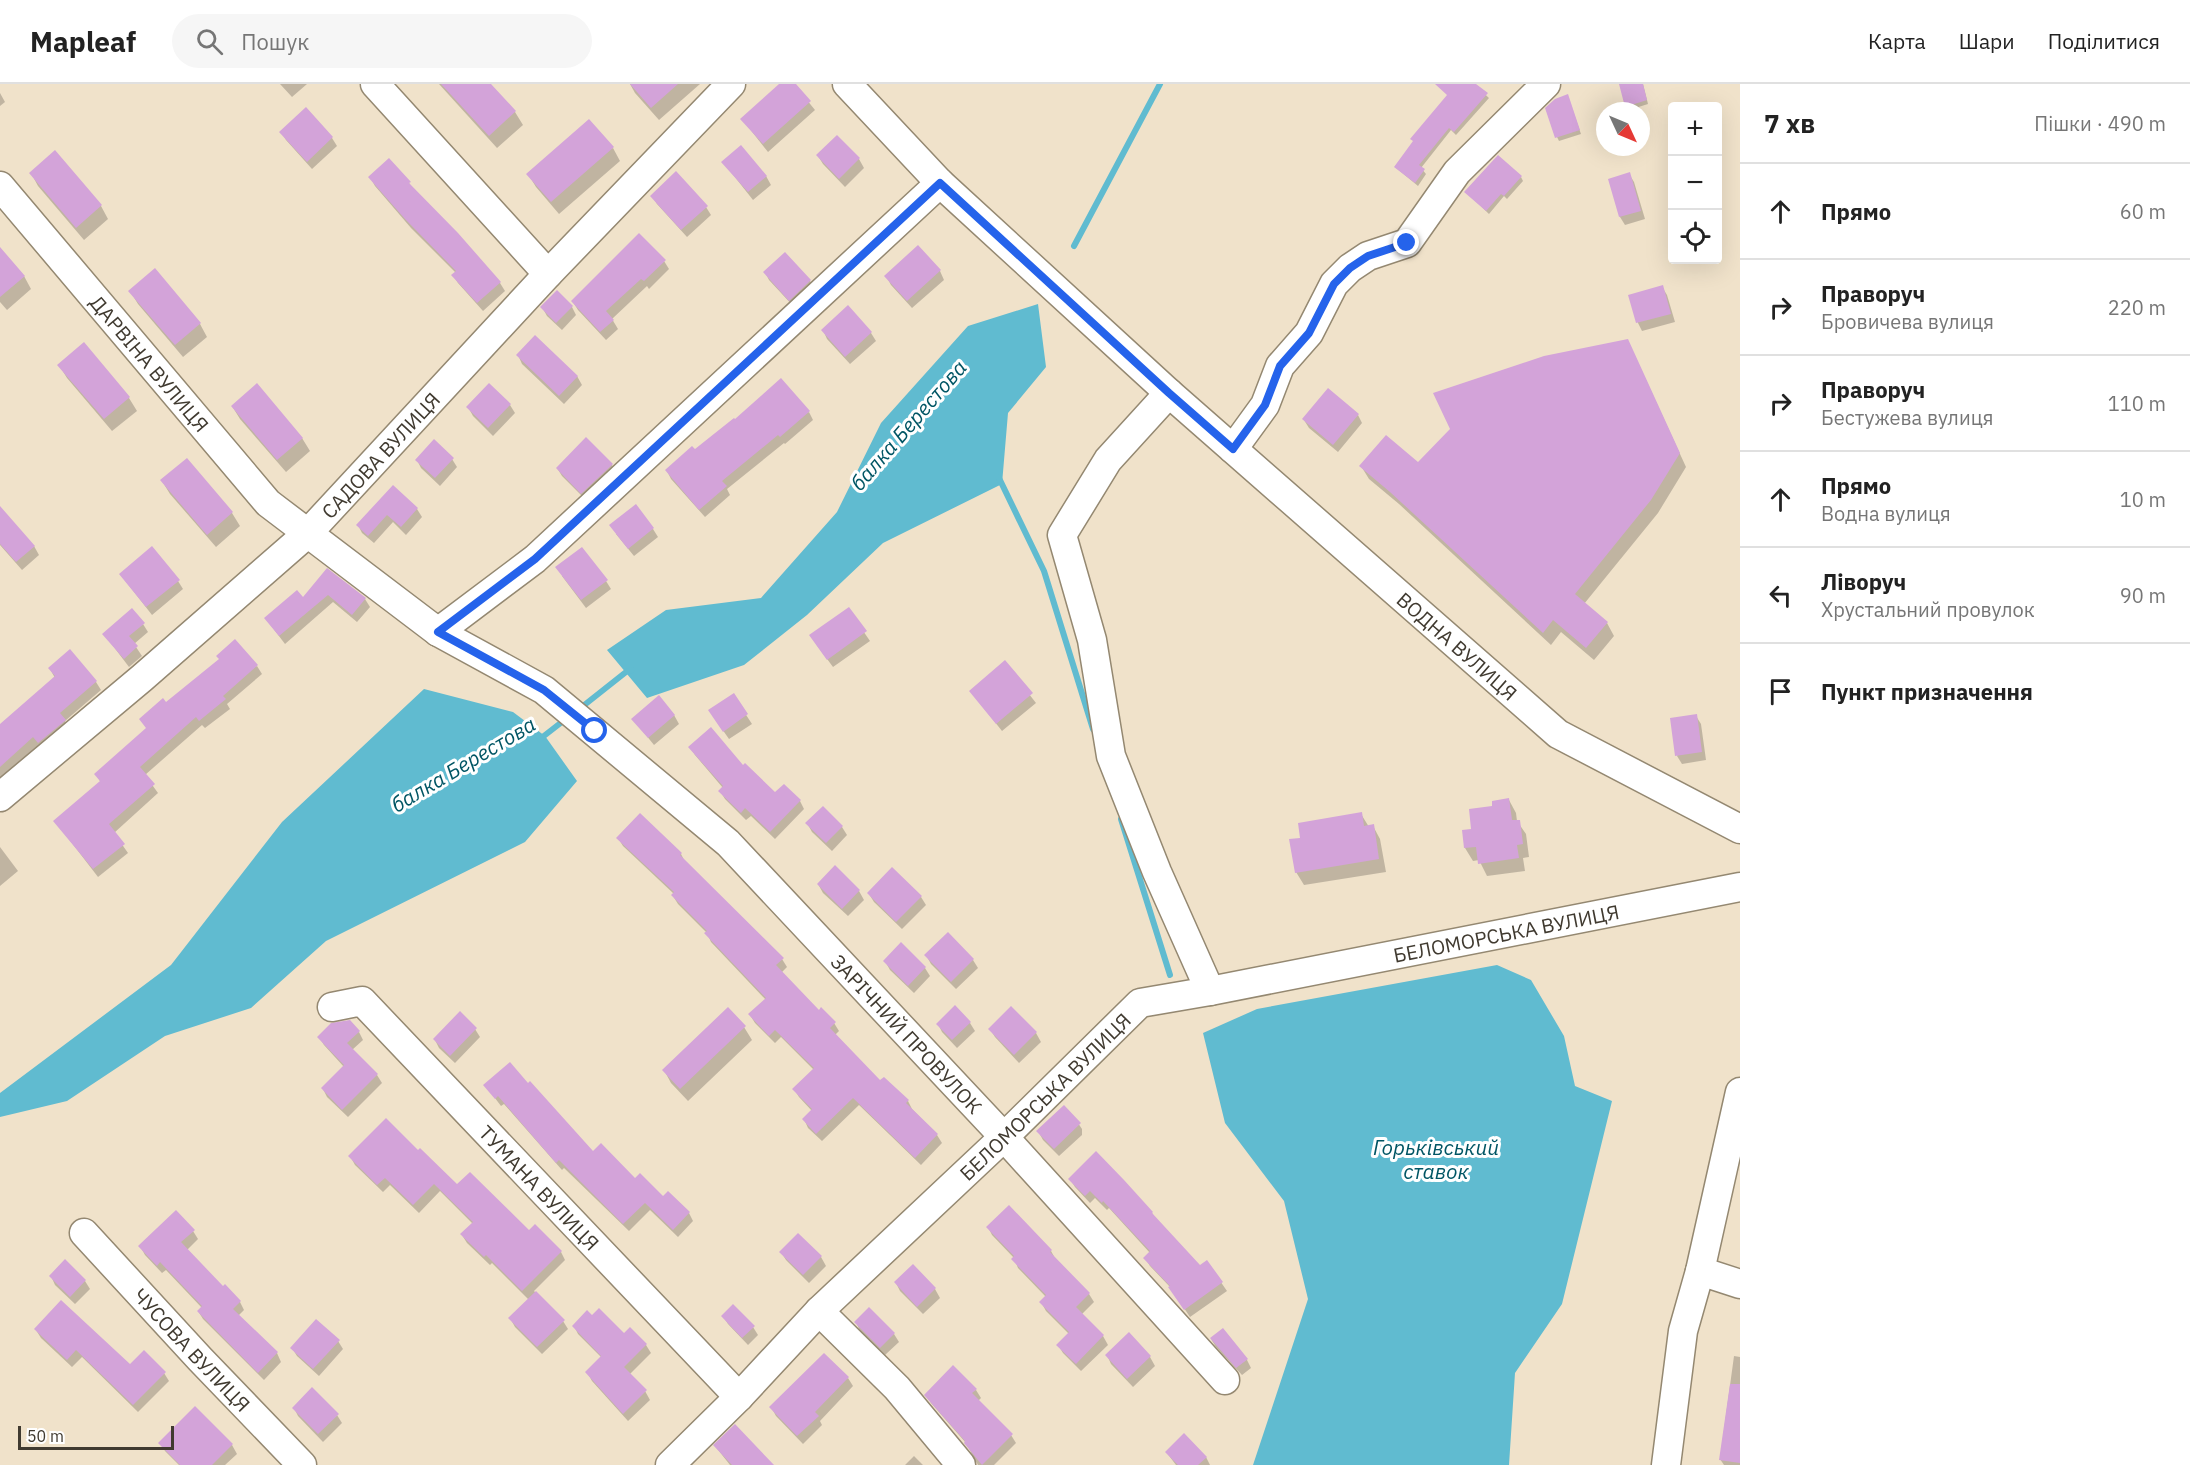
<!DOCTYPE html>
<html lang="uk">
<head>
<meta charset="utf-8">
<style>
	:root { --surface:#fff; --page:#f6f6f6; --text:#222; --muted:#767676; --line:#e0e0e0 }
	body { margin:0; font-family:"IBM Plex Sans",sans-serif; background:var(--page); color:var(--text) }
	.controls { position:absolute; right:18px; top:18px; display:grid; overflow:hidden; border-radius:6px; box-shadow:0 6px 24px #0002 }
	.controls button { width:54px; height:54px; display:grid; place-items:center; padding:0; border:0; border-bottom:2px solid var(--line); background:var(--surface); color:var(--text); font:30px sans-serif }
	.compass { position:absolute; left:1596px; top:18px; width:54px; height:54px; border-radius:50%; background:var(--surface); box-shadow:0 6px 24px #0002; rotate:134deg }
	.scale { position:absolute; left:18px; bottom:15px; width:156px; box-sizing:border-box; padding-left:6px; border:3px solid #403a30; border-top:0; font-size:16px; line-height:21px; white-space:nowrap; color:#403a30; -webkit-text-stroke:4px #fff; paint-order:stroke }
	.stop { position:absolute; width:18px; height:18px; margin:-14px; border:4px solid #2563eb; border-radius:50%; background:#fff }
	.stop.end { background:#2563eb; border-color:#fff; box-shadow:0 2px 6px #0008 }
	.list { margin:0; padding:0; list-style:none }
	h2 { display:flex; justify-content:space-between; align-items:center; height:78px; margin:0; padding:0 24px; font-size:26px }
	h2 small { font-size:20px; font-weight:400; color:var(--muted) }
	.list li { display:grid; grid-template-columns:39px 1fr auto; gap:18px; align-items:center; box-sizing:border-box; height:96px; padding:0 24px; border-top:2px solid var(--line) }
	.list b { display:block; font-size:22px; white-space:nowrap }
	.list p { margin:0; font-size:20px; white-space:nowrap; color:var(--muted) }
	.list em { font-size:20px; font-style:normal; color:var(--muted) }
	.icon { flex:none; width:33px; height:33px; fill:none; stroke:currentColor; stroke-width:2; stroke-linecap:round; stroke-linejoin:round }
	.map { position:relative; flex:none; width:1740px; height:1381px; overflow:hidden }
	header { display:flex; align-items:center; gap:36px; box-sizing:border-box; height:84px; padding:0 30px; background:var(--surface); border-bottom:2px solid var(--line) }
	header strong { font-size:28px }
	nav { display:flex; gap:33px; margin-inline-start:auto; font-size:21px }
	.search { width:420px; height:54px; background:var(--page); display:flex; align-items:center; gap:15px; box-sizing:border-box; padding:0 21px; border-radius:33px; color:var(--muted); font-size:22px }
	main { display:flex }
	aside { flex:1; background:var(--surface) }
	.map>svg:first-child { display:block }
	.water { fill:#60bbd0 }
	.shadow { fill:#0003 }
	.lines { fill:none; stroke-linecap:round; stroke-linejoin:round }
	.stream { stroke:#60bbd0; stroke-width:6 }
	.building { fill:#d3a3d9 }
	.minor-casing { stroke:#948871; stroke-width:31 }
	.minor { stroke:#fff; stroke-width:28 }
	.route { stroke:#2563eb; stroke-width:8 }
	.labels { text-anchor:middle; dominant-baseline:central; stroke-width:6; stroke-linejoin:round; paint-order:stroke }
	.street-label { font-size:20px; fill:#403a30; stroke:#fff }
	.water-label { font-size:21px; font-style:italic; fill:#005564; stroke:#fff }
</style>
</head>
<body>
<header>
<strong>Mapleaf</strong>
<div class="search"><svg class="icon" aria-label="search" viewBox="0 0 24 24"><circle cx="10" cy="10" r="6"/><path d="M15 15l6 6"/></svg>Пошук</div>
<nav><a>Карта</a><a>Шари</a><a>Поділитися</a></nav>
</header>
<main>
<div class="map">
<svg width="1740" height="1381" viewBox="0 0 1740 1381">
	<rect width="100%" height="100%" fill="#f0e2ca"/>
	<path class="water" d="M1038 220 1046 283 1008 329 1002 400 883 459 807 531 744 581 647 614 607 566 666 526 761 514 837 428 881 339 968 242Z
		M424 605 513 628 545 652 577 697 525 758 326 857 251 924 165 952 67 1017 0 1033V1009L171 881 282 738Z
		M1497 881 1531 896 1564 952 1575 1002 1612 1017 1562 1220 1515 1289 1509 1381H1253L1308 1215 1284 1117 1225 1039 1203 949 1257 925Z"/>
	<path class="shadow" d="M280 0H307L292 13Z
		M439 0H489L515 28 523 41 497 64Z
		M630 0H700L659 36 635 9Z
		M781 0H794L815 26 768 68 742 35Z
		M1451 0H1474L1489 14 1456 51 1451 46 1421 84 1426 90 1418 102 1395 83 1414 58 1412 55 1448 12Z
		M1620 0H1643L1648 20 1629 26Z
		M0 9 5 18 0 22Z
		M1569 16 1581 50 1559 57 1557 53Z
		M281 48 332 54 337 62 312 85 286 56Z
		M837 53 859 75 864 84 845 103 823 80 818 72Z
		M613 64 620 77 559 130 536 103 528 90Z
		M723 78 766 92 771 101 753 116Z
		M31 89 101 122 108 135 84 156 38 102Z
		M1629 90 1634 98 1645 135 1625 141 1620 133 1610 96Z
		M370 93 409 99 414 106 500 199 505 207 483 227 458 199 453 191 456 189 411 144 375 102Z
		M1521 93 1523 97 1507 115 1504 112 1489 130 1466 108Z
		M652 112 706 123 711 131 687 153 657 120Z
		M918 163 940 187 944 196 912 224 891 201 886 192Z
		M0 165 24 192 31 205 7 226 0 218Z
		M664 177 669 185 649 205 647 202 612 235 618 245 606 256 578 226 573 218Z
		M765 188 810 197 815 205 795 224 769 196Z
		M1662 203 1667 211 1675 238 1642 247 1638 239 1630 212Z
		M130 207 200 240 207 253 183 273 138 220Z
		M542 223H572L576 231 562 246 547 232Z
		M823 246 871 249 876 257 850 280 827 255Z
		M1628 257 1686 383 1658 429 1584 520 1607 539 1614 552 1594 576 1561 548 1551 561 1399 420 1369 395 1361 382 1418 380Z
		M84 261 129 314 137 327 112 347 67 294 59 281Z
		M518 271 577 292 582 301 564 320 522 280Z
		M490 301 510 321 515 329 493 352 473 332 468 323Z
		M232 322 302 354 310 367 286 388 240 335Z
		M809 328 813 336 785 360 784 359 727 405 730 411 705 433 671 395 667 387 695 367Z
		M1358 331 1362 339 1338 368 1309 344 1304 336Z
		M452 375 457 383 440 402 421 384 417 376Z
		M186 376 232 429 240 442 216 463 170 410 162 397Z
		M612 381 616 389 587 417 562 392 557 384Z
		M393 403 417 425 422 433 406 451 393 438 374 459 362 449 358 441Z
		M0 431 34 462 39 471 22 486 0 461Z
		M653 445 658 453 634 472 616 450Z
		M327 486 365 515 370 523 357 538 333 518 285 560 266 535 303 515Z
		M120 490 178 497 183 505 152 531Z
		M562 492 606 497 611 505 586 524Z
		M848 525 870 557 833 583 816 560Z
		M143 540 148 548 134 560 142 572 129 583 104 550Z
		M1005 579 1036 619 1002 647 971 608Z
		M257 582 262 590 227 620 230 625 205 644 202 641 145 691 158 709 114 749 128 769 98 793 55 737 101 699 96 690 147 645 141 635 165 620Z
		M50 585 96 598 101 606 65 637 69 645 44 667 39 661 0 695V642L55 594Z
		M733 611 752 640 729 655 715 635Z
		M674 631 679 640 654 661 633 635Z
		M1696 632 1701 640 1706 676 1682 680 1677 672Z
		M690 663 743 683 775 710 800 717 804 725 775 755 751 732 746 736 725 715 720 707 723 704 695 671Z
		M1509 716 1516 729 1517 737 1526 750 1529 773 1523 774 1525 787 1487 792 1479 776 1473 777 1465 764 1473 746 1494 723Z
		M1361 730 1369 743 1373 742 1380 755 1386 788 1304 801 1296 788 1302 755Z
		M807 739 842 743 847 751 832 767 812 748Z
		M618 754 681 770 685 778 782 875 787 883 781 889 819 928 834 939 839 947 835 951 880 998 908 1017 912 1025 937 1051 942 1059 921 1081 859 1021 822 1057 808 1044 804 1035 812 1027 799 1013 794 1005 814 986 781 953 775 959 755 939 750 931 766 916 711 858 707 849 678 820 673 812 674 810 623 762Z
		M0 763 18 787 0 802Z
		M835 783 859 807 864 816 848 832 823 809 818 800Z
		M869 810 921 813 926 821 902 845 874 818Z
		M901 861 925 884 930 892 914 909 890 886 885 877Z
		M926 871 973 876 978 884 956 905 931 880Z
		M1011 924 1036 949 1041 958 1019 979 995 953 990 945Z
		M970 939 975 947 957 964 942 948 938 940Z
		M744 943 752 956 688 1017 671 999 664 986Z
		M475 945 480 953 455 979 439 964 435 956Z
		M359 948 363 956 352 966 377 991 382 999 348 1033 327 1013 323 1005 344 983 324 961 319 953Z
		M485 1001 689 1129 693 1137 678 1153 650 1126 629 1147 564 1084 562 1086 504 1020 501 1022Z
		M1076 1036 1082 1045V1051L1059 1072 1043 1056 1038 1047Z
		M418 1068 457 1103 561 1168 565 1176 534 1207 563 1237 568 1245 542 1270 515 1243 510 1234 529 1216 492 1179 490 1181 467 1159 462 1151 473 1140 440 1107 419 1129 390 1101 383 1108 355 1081 350 1072Z
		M1070 1095 1152 1129 1157 1137 1200 1183 1207 1178 1227 1207 1190 1233 1170 1203 1150 1182 1145 1174 1150 1169 1109 1124 1107 1126 1095 1114 1090 1119 1075 1103Z
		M988 1143 1051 1167 1056 1176 1089 1210 1094 1218 1081 1231 1103 1252 1108 1261 1081 1287 1063 1269 1058 1261 1069 1250 1046 1227 1041 1218 1046 1213 1018 1184 1014 1174 992 1151Z
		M193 1147 198 1155 187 1166 223 1204 240 1218 244 1226 238 1232 277 1269 281 1278 264 1296 203 1235 198 1227 202 1224 166 1186 162 1189 145 1171 140 1162Z
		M798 1151 821 1173 826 1182 809 1199 786 1176 781 1168Z
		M913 1182 935 1205 940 1214 923 1230 900 1207 896 1199Z
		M51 1192 85 1197 90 1205 75 1220 55 1201Z
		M723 1232 753 1243 758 1251 748 1261 728 1240Z
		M592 1233 646 1261 651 1269 629 1291 645 1307 650 1316 628 1337 592 1297 587 1288 602 1274 578 1250 574 1242Z
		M856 1238 894 1250 899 1258 885 1271 860 1247Z
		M36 1246 130 1282 164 1289 169 1297 138 1328 82 1273 72 1283 41 1254Z
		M1129 1251 1150 1273 1155 1282 1133 1303 1111 1280 1107 1271Z
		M1211 1255 1247 1276 1251 1284 1242 1291 1216 1263Z
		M338 1257 343 1265 319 1292 297 1272 292 1264Z
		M1734 1272 1740 1273V1381H1724L1720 1375Z
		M848 1294 853 1302 820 1337 822 1341 803 1360 776 1332 771 1323Z
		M976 1306 981 1314 978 1317 1011 1351 1016 1359 994 1381H978L966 1359 931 1319 926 1311Z
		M294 1324 337 1331 342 1339 323 1358 298 1332Z
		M195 1325 232 1361 237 1370 225 1381H179L165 1367 160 1359Z
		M715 1362 770 1381H730Z
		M1167 1369 1206 1373 1210 1381H1176Z
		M914 1372 923 1381H905Z"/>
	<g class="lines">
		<path class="stream" d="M1074 162 1160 0
			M999 394 1044 487 1093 645
			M578 626 626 588 632 586
			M540 655 567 634
			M1121 735 1170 891"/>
	</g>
	<path class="building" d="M441 0H491L516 27 489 52Z
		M630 0H678L651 24Z
		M779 0H796L811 17 763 60 740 35Z
		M1435 0H1476L1488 9 1454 48 1449 44 1419 81 1425 85 1415 99 1394 83 1413 57 1410 55 1447 11Z
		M1619 0H1643L1647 16 1625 23Z
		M1568 10 1580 46 1555 54 1545 24 1555 15Z
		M306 23 333 53 307 78 279 48Z
		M589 35 614 63 551 118 526 90Z
		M837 51 860 74 839 95 816 71Z
		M741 61 767 92 748 108 721 78Z
		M55 66 102 121 76 144 29 89Z
		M1498 71 1522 92 1504 112 1501 110 1486 127 1464 108Z
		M389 74 411 98 409 99 458 149 501 198 477 219 451 191 456 187 405 135 368 93Z
		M676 87 708 122 681 146 650 112Z
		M1630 88 1641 127 1619 133 1608 95Z
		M639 149 666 176 644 197 641 195 606 227 614 236 600 248 571 217Z
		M918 161 941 186 907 217 884 192Z
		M0 163 25 192 0 213Z
		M785 168 811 196 789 217 763 188Z
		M155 184 201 239 175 261 128 207Z
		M1663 201 1671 230 1636 239 1628 211Z
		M557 206 573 222 556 239 540 223Z
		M848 221 872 248 845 273 821 246Z
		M535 251 578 292 559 312 516 271Z
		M1628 255 1680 369 1651 416 1575 510 1608 538 1586 564 1553 536 1543 549 1390 408 1359 382 1386 351 1418 378 1450 345 1433 309 1544 272Z
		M84 258 130 313 104 335 57 281Z
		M781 294 810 327 780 353 778 351 722 397 727 402 699 426 665 386 692 362 695 365 734 334 735 335Z
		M257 299 303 354 277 376 231 322Z
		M489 299 511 320 488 344 466 323Z
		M1328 304 1359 330 1333 361 1302 335Z
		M586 353 613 380 581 410 556 384Z
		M434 355 454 374 435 394 415 376Z
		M187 374 233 428 207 451 160 396Z
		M393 401 418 424 401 443 387 431 368 452 356 441Z
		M636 420 654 444 628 465 609 441Z
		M0 422 35 462 16 478 0 460Z
		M152 462 180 496 146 523 119 490Z
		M582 463 608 496 581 516 555 483Z
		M327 484 366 514 352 531 328 511 279 552 264 534 297 506 303 513Z
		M849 523 867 547 827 576 809 551Z
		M132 524 145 539 129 552 138 562 124 575 102 550Z
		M235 555 258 581 223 612 226 615 199 637 196 633 140 683 155 700 109 740 125 760 93 785 53 737 100 697 94 690 146 644 139 635 163 614 166 618 219 575 216 572Z
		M70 565 97 597 60 629 66 636 38 659 33 653 0 683V640L55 592 48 584Z
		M1005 576 1033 609 996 640 969 607Z
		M734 609 748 630 723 648 708 626Z
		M659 611 675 631 648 654 631 635Z
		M1697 630 1702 668 1675 672 1670 634Z
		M711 643 743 681 745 679 775 708 784 700 801 716 770 748 745 724 741 729 718 707 723 702 688 663Z
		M1509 714 1512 736H1520L1523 760 1517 761 1519 774 1478 780 1476 763 1464 764 1462 746 1471 745 1469 725 1492 722V717Z
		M823 722 843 742 826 759 805 739Z
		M1362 728 1364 742 1374 740 1379 775 1295 789 1289 755 1300 754 1298 739Z
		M640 729 682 769 680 771 784 874 776 881 819 926 821 923 836 938 830 944 880 996 884 993 909 1016 906 1019 938 1050 915 1074 853 1014 816 1050 802 1035 812 1025 792 1005 814 984 775 946 769 952 748 930 766 914 704 849 707 847 671 811 674 808 616 754Z
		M835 781 860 806 842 825 817 800Z
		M892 783 922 812 896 838 867 809Z
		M948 848 974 875 951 898 924 871Z
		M901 858 926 883 908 902 883 877Z
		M955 921 971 938 952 956 936 940Z
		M1011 922 1037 948 1014 971 988 945Z
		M728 923 746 942 680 1005 662 986Z
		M460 927 477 944 450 972 433 955Z
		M350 936 360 947 347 959 378 990 342 1026 321 1004 344 981 317 953 331 939Z
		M510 978 528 999 530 997 593 1067 601 1059 635 1094 640 1089 663 1112 668 1107 690 1128 673 1146 645 1119 623 1140 559 1076 556 1079 498 1012 495 1015 483 1001Z
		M1064 1021 1081 1039 1054 1065 1036 1047Z
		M386 1034 418 1066 420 1064 457 1100 470 1088 529 1146 535 1140 562 1167 522 1207 486 1171 484 1173 460 1150 473 1138 434 1100 413 1121 385 1094 377 1101 348 1072Z
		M1096 1067 1124 1096 1153 1128 1152 1129 1200 1181 1207 1176 1223 1198 1184 1226 1168 1203 1170 1202 1143 1174 1150 1167 1103 1117 1102 1119 1090 1107 1085 1112 1068 1095Z
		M1009 1121 1052 1166 1050 1168 1090 1209 1076 1223 1104 1251 1076 1280 1056 1261 1069 1248 1039 1218 1046 1211 1011 1175 1014 1172 986 1143Z
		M176 1126 195 1146 181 1158 223 1202 225 1200 241 1217 233 1225 278 1268 258 1289 197 1227 202 1222 160 1178 157 1182 138 1162Z
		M798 1149 822 1172 803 1191 779 1168Z
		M65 1175 86 1196 70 1213 49 1192Z
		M913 1180 936 1204 917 1223 894 1198Z
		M536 1207 565 1236 537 1263 508 1234Z
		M61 1216 130 1280 144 1266 166 1288 133 1321 76 1266 67 1276 34 1245Z
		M733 1220 755 1242 742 1254 721 1232Z
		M869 1223 895 1249 880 1264 854 1238Z
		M599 1224 624 1249 630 1243 647 1260 624 1283 647 1306 623 1330 585 1288 601 1272 572 1242 587 1226 592 1231Z
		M316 1235 340 1256 313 1285 290 1264Z
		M1223 1244 1248 1275 1236 1284 1210 1254Z
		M1129 1248 1151 1272 1127 1295 1105 1271Z
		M824 1269 849 1293 815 1328 819 1332 797 1352 769 1323Z
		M953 1281 977 1305 972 1309 1013 1350 982 1381 964 1359 965 1357 924 1311Z
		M1730 1300H1740V1379L1719 1376Z
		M312 1303 339 1330 318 1350 292 1324Z
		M195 1322 233 1360 212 1381H180L158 1359Z
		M735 1340 774 1381H732L713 1361Z
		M1184 1349 1207 1373 1198 1381H1178L1165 1368Z"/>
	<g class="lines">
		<g class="minor-casing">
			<g id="minor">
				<path d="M375 0 548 190"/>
				<path id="s1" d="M847 0 940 99 1169 309 1558 650 1740 745"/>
				<path id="s2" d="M0 102 268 419 438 548 544 606 728 759 1004 1053 1225 1296"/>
				<path d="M1169 309 1108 376 1062 451 1092 556 1111 672 1157 788 1210 907"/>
				<path d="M1233 365 1265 321 1280 282 1309 249 1334 200 1350 184 1368 172 1407 159 1457 88 1546 0"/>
				<path d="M438 548 535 475 940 99"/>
				<path id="s3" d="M0 713 142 594 308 449 548 190 731 0"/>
				<path id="s4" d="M332 923 362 917 739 1313"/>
				<path id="s5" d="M84 1149 200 1275 302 1381"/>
				<path d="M1700 1187 1740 1200"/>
				<path d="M819 1227 897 1304 961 1381"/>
				<path id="s6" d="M670 1381 739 1313 819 1227 1004 1053 1140 919 1210 907 1740 803"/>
				<path d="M1666 1381 1683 1247 1700 1187 1740 1008"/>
			</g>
		</g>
		<use href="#minor" class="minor"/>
	</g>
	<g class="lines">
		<path class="route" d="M595 647 544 606 438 548 535 475 940 99 1169 309 1233 365 1265 321 1280 282 1309 249 1334 200 1350 184 1368 172 1407 159"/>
	</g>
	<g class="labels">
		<g class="street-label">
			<text stroke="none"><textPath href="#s2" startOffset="232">ДАРВІНА ВУЛИЦЯ</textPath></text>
			<text stroke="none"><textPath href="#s3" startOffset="512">САДОВА ВУЛИЦЯ</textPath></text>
			<text stroke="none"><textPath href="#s1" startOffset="830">ВОДНА ВУЛИЦЯ</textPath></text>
			<text stroke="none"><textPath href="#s6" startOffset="1032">БЕЛОМОРСЬКА ВУЛИЦЯ</textPath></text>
			<text stroke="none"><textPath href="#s2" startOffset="1250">ЗАРІЧНИЙ ПРОВУЛОК</textPath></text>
			<text stroke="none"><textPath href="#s6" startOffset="526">БЕЛОМОРСЬКА ВУЛИЦЯ</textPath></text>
			<text stroke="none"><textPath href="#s4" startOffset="288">ТУМАНА ВУЛИЦЯ</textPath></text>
			<text stroke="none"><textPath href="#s5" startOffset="159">ЧУСОВА ВУЛИЦЯ</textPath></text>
		</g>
		<g class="water-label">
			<text transform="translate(908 341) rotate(-49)">балка Берестова</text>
			<text transform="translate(463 680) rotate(-31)">балка Берестова</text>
			<text x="1436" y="1063">Горьківський<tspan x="1436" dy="24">ставок</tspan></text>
		</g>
	</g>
</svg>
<div class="controls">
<button>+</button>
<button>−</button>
<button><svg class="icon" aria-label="locate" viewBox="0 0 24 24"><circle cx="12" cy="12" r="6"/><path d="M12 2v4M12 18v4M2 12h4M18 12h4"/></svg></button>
</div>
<svg class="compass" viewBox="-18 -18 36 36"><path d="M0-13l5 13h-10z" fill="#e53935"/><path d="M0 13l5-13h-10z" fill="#767676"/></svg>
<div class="scale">50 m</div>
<div class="stop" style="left:595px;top:647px"></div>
<div class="stop end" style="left:1407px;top:159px"></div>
</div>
<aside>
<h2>7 хв<small>Пішки · 490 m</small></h2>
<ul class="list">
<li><svg class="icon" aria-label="ahead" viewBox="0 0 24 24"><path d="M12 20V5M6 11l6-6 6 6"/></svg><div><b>Прямо</b></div><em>60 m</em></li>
<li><svg class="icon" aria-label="right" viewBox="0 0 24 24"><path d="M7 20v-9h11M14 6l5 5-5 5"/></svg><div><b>Праворуч</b><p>Бровичева вулиця</p></div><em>220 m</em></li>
<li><svg class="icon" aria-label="right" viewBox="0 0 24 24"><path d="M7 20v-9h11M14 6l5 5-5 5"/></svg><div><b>Праворуч</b><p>Бестужева вулиця</p></div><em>110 m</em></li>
<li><svg class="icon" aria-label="ahead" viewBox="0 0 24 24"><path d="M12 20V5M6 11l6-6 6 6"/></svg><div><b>Прямо</b><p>Водна вулиця</p></div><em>10 m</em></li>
<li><svg class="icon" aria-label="left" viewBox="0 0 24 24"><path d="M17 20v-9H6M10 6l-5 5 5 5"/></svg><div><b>Ліворуч</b><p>Хрустальний провулок</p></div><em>90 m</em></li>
<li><svg class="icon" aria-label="arrive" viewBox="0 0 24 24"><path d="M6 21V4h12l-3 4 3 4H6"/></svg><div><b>Пункт призначення</b></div></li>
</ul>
</aside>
</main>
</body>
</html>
